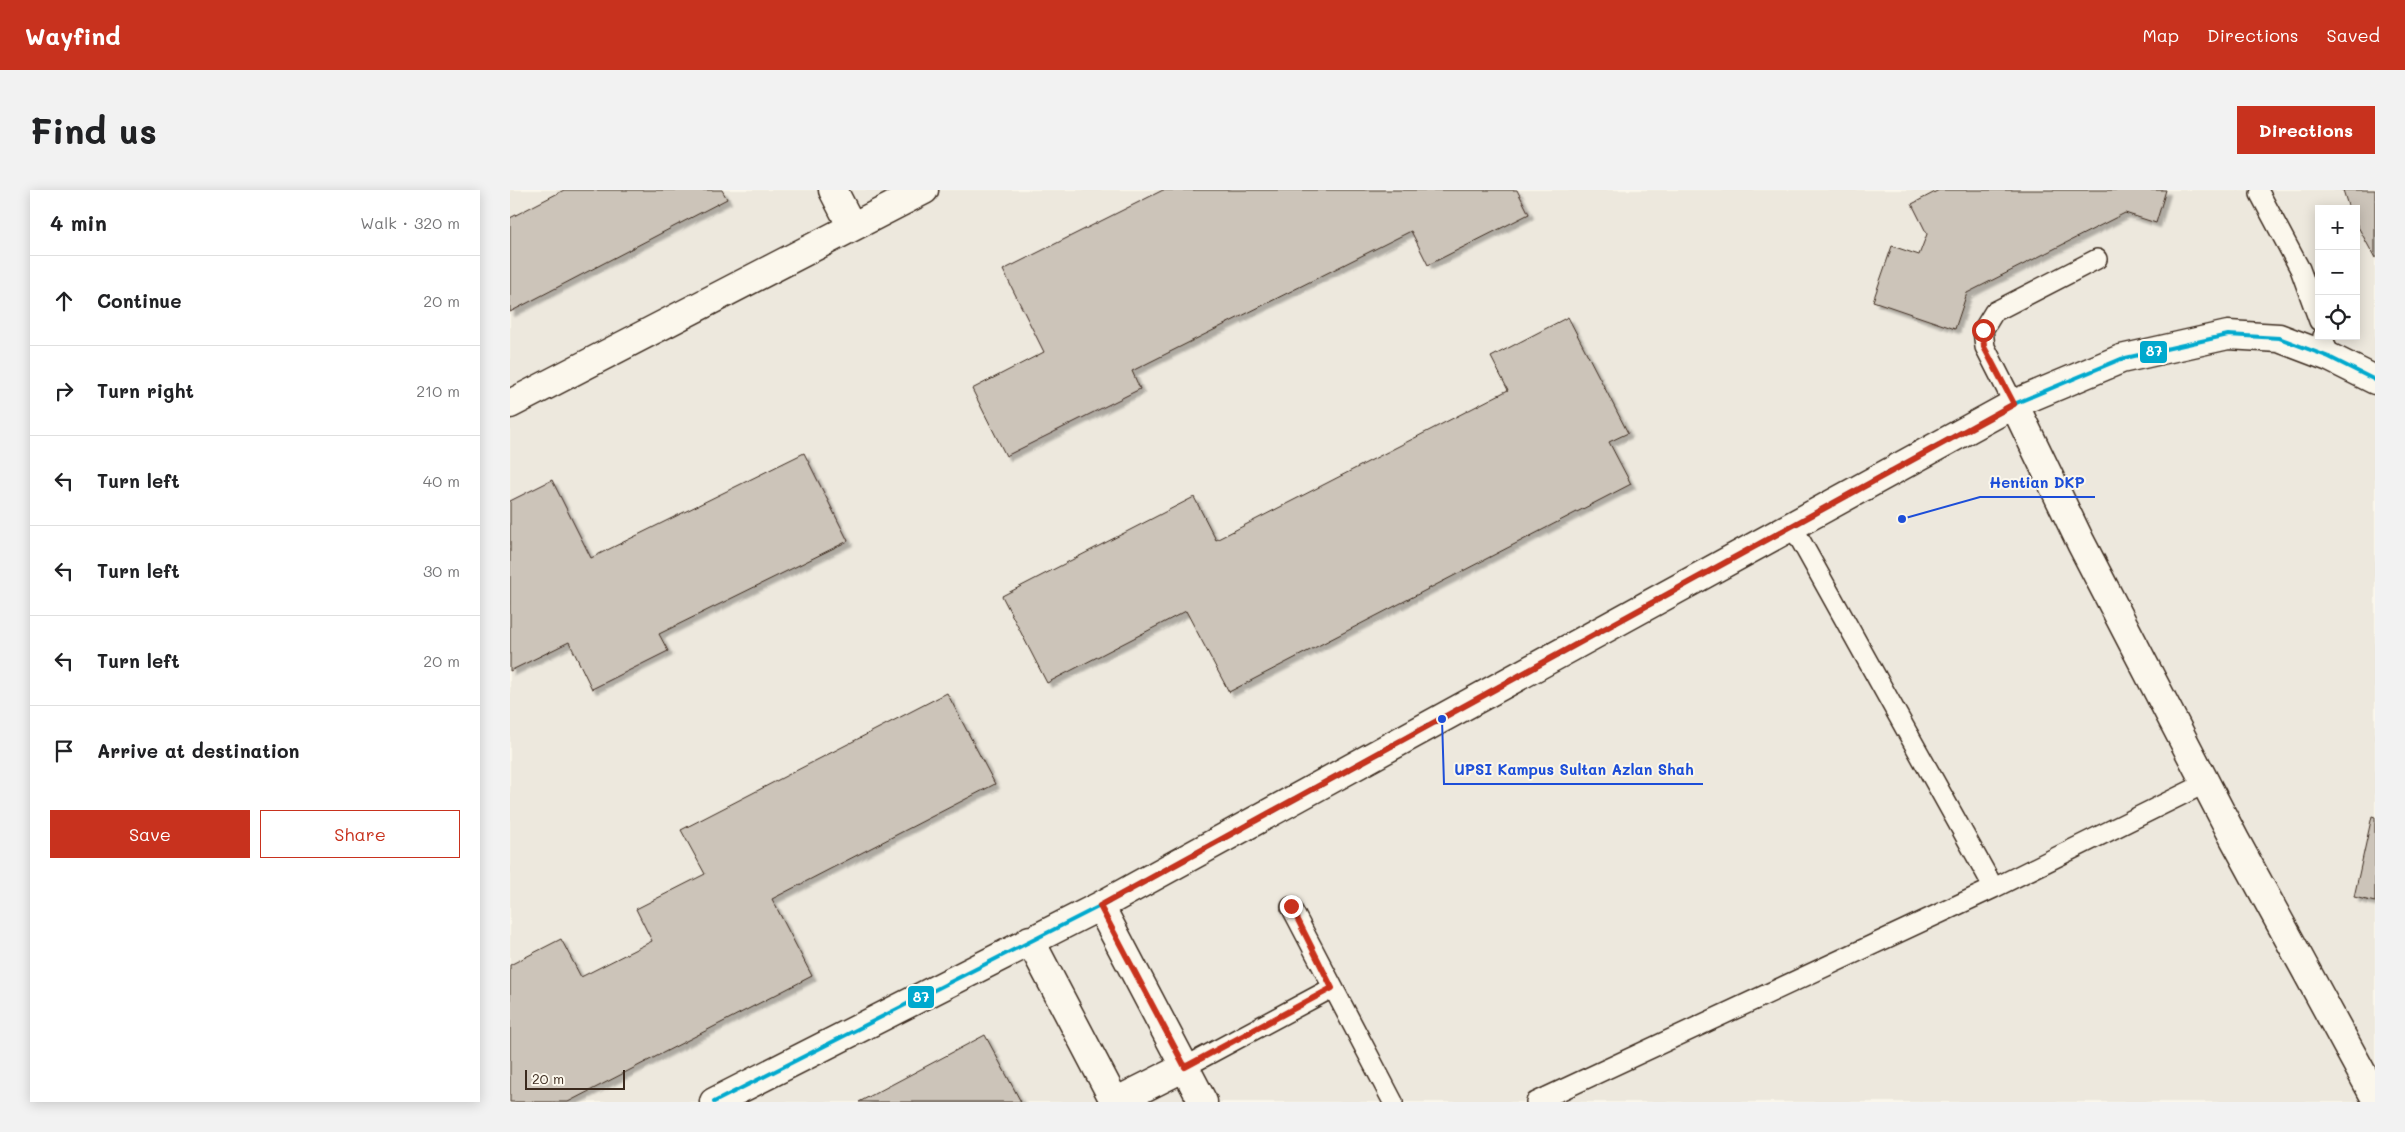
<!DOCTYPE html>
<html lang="en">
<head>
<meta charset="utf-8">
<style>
	:root { --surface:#fff; --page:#f2f2f2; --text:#202124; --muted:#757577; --line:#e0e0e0; --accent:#c8321e }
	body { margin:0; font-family:Mali,sans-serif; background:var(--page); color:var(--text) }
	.controls { position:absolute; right:15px; top:15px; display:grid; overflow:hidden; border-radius:0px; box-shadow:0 2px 12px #0003 }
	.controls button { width:45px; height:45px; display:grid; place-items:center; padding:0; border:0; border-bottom:1px solid var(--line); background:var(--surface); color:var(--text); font:25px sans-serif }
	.scale { position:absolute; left:15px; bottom:12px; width:100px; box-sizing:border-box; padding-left:5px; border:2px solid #3b2a1e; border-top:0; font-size:14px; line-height:18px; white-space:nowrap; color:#3b2a1e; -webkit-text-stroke:4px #fbf7ec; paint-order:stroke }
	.stop { position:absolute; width:15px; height:15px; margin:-11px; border:4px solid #c8321e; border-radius:50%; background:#fff }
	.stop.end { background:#c8321e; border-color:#fff; box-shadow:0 1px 5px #0008 }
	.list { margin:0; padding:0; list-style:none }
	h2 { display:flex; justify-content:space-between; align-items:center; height:65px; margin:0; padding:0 20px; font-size:21px }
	h2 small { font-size:16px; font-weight:400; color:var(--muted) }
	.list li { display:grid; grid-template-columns:32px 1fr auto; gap:15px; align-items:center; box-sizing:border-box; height:90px; padding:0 20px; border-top:1px solid var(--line) }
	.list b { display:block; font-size:19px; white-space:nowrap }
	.list em { font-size:16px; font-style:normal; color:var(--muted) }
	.actions { display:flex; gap:10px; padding:15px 20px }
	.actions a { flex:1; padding:11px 0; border:1px solid var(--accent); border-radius:0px; text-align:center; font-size:18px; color:var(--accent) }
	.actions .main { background:var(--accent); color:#fff }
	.icon { flex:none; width:28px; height:28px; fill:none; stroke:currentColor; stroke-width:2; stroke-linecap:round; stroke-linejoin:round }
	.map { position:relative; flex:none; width:1865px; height:912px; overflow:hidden; border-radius:0px }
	header { display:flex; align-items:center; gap:30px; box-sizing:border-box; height:70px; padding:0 25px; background:var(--accent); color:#fff }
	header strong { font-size:24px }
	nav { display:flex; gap:28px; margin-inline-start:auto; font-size:18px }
	.intro { display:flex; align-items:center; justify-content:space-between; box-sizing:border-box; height:120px; padding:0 30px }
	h1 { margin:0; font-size:35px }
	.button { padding:12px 22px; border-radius:0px; background:var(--accent); color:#fff; font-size:18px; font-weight:700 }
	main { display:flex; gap:30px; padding:0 30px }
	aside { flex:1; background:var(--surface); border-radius:0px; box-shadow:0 2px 12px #0003 }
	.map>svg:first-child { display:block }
	.built { fill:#ede8dd; fill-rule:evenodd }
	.building { fill:#ccc4b9; stroke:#3b2a1e; filter:url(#shadow) }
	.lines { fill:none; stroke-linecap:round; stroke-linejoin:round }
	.lane-casing { stroke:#3b2a1e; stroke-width:22 }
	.street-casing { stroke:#3b2a1e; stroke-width:31 }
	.lane { stroke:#fbf7ec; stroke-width:19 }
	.street { stroke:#fbf7ec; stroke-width:28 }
	.bus-1-casing { stroke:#fbf7ec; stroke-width:8 }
	.bus-1 { stroke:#00a9ce; stroke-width:4 }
	.route { stroke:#c8321e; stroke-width:6 }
	.leader { fill:none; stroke:#1d4ed8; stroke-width:2 }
	.callout-dot { fill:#1d4ed8; stroke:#fbf7ec; stroke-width:2 }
	.callout-label { font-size:15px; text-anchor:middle; font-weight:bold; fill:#1d4ed8; stroke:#fbf7ec; stroke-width:4; stroke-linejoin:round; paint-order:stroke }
	.line-badge { stroke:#fbf7ec; stroke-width:2 }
	.badge-label { font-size:14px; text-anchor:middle; font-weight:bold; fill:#fff }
</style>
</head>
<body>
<header>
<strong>Wayfind</strong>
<nav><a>Map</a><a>Directions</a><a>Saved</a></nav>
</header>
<div class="intro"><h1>Find us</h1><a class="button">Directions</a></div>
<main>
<aside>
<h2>4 min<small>Walk · 320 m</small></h2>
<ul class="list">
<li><svg class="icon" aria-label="ahead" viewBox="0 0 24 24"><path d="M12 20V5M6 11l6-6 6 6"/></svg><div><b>Continue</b></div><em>20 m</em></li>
<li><svg class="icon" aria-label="right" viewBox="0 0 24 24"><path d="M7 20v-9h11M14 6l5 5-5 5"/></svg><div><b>Turn right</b></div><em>210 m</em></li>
<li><svg class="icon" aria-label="left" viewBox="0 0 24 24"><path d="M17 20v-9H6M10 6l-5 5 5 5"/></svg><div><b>Turn left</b></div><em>40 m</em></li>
<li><svg class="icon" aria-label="left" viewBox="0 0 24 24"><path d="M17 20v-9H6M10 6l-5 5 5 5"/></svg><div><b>Turn left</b></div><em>30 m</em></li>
<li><svg class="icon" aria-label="left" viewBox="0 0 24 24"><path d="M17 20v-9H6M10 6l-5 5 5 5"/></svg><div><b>Turn left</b></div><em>20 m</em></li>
<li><svg class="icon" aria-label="arrive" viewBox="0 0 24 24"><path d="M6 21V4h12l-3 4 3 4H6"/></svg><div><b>Arrive at destination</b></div></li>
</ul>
<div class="actions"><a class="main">Save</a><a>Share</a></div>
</aside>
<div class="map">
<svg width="1865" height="912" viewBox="0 0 1865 912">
	<defs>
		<filter id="shadow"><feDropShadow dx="4.5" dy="4.5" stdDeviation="1" flood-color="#0004"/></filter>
	</defs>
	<rect width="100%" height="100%" fill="#fbf7ec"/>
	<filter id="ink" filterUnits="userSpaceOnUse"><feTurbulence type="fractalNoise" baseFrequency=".02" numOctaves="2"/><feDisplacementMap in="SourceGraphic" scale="10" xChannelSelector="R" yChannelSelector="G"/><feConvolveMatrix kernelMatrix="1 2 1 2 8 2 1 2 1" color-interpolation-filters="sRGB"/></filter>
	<g filter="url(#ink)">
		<path class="built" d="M0 0H1865V912H0ZM1809 19H1846V146H1809Z"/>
		<path class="building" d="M54 0H212L217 9 0 122V28Z
			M653 0H1007L1019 24 918 75 901 41 622 181 630 199 496 266 462 199 534 162 493 80Z
			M1429 0H1656L1646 33 1615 23 1457 103 1445 139 1363 111 1382 56 1409 65 1417 44 1402 14Z
			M1833 0H1865V68L1846 33V19H1839Z
			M1058 127 1118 243 1099 252 1121 294 719 502 676 421 537 493 492 406 684 307 706 350 998 200 981 167Z
			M294 263 338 351 149 444 158 461 82 499 59 452 0 481V311L42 290 81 368Z
			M437 503 485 594 262 709 302 786 58 912H0V775L51 749 71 787 142 751 126 719 195 684 171 640Z
			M1862 626 1865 627V712L1844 707Z
			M475 845 511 912H349Z"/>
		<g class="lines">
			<g class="lane-casing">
				<path id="lane" d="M1750 4 1790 79 1809 131
					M1813 146 1819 167
					M1504 214 1475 157 1473 140 1484 122 1587 69
					M1283 337 1484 698
					M781 717 883 912
					M675 877 822 798
					M1026 912 1484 698 1696 593"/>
			</g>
			<g class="street-casing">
				<path id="street" d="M323 0 342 37
					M0 214 414 0
					M1504 214 1571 353 1725 650 1865 907
					M590 716 693 912
					M520 750 605 912
					M204 912 590 716 1504 214 1611 169 1718 145 1769 148 1819 167 1865 190
					M605 912 675 877"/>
			</g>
			<use href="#lane" class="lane"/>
			<use href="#street" class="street"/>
			<g class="bus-1-casing">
				<path id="bus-1" d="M204 912 590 716 1504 214 1611 169 1718 145 1769 148 1819 167 1865 190"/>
			</g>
			<use href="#bus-1" class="bus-1"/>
		</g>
	</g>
	<g class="lines" filter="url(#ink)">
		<path class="route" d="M781 716 822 798 675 877 590 716 1504 214 1474 157 1473 140"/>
	</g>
	<path class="leader" d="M1392 329L1470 307H1585M932 529L934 594H1193"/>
	<g class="callout-dot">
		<circle cx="1392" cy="329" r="5"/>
		<circle cx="932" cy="529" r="5"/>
	</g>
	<g class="callout-label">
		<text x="1527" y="298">Hentian DKP</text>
		<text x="1064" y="585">UPSI Kampus Sultan Azlan Shah</text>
	</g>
	<g class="line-badge">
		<rect x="1629" y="150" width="29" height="24" rx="5" fill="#00a9ce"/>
		<rect x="397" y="795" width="28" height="24" rx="5" fill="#00a9ce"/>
	</g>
	<g class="badge-label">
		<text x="1644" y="166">87</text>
		<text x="411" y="812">87</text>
	</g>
</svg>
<div class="controls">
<button>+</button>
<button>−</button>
<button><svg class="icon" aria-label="locate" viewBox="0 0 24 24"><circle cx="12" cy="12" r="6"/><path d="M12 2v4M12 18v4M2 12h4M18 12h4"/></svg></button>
</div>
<div class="scale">20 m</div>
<div class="stop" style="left:1473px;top:140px"></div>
<div class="stop end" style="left:781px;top:716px"></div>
</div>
</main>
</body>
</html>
